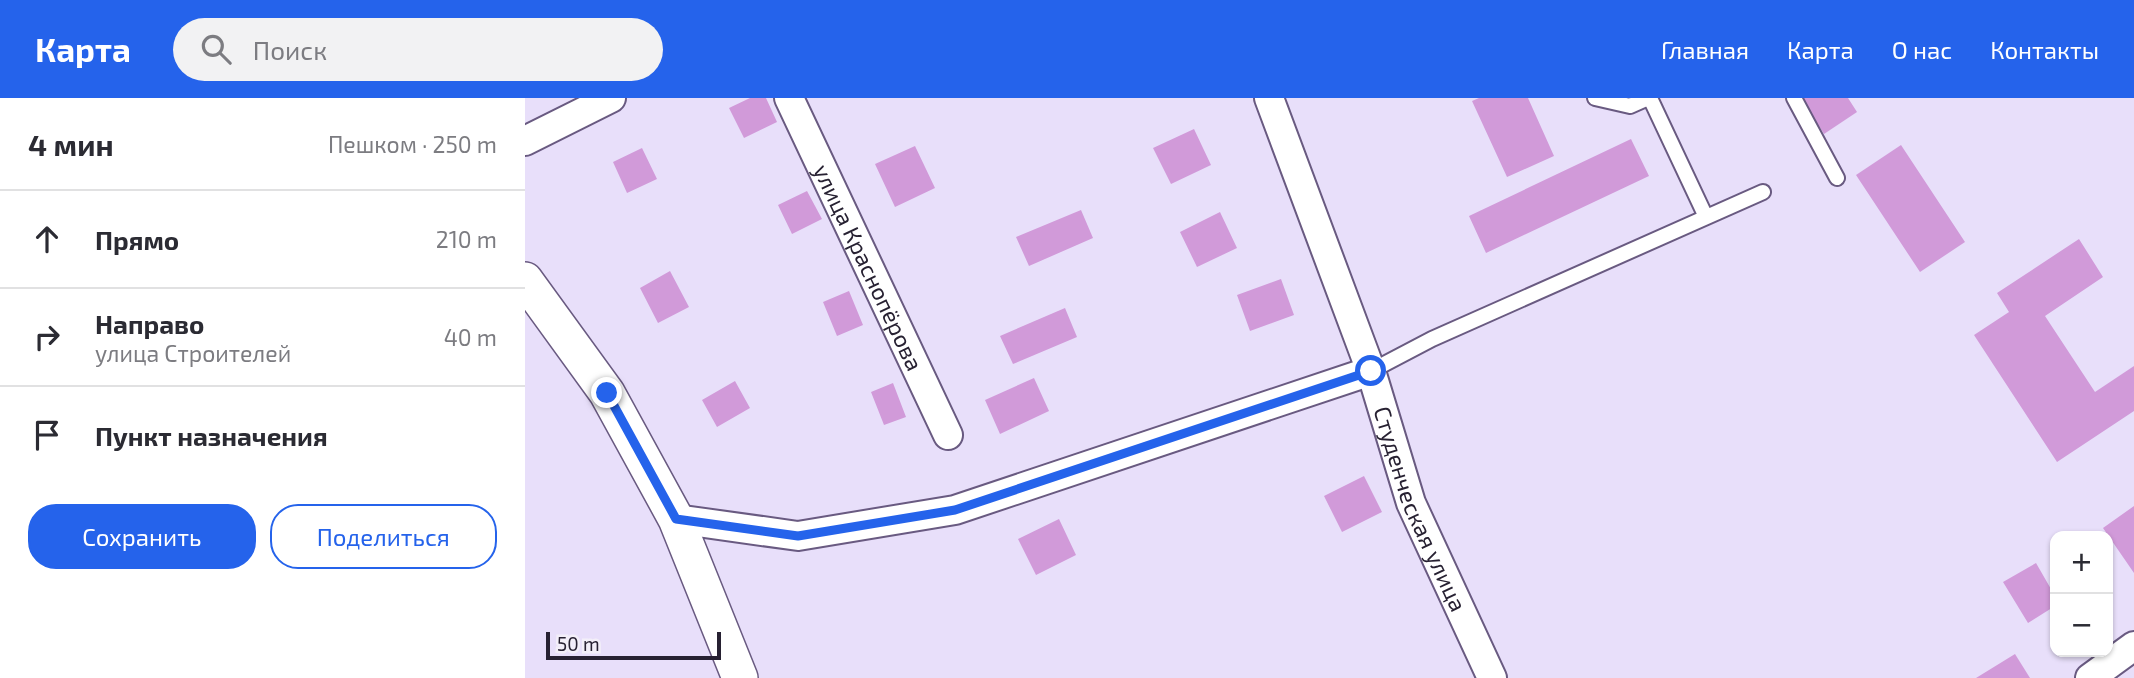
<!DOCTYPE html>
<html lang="ru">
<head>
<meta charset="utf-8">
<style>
	:root { --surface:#fff; --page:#f2f2f3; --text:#2b2b33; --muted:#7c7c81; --line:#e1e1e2; --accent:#2563eb }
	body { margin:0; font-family:"Exo 2",sans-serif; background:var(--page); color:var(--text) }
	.controls { position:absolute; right:21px; bottom:21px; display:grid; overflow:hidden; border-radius:14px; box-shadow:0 2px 5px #0004 }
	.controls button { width:63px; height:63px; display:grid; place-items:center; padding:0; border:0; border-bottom:2px solid var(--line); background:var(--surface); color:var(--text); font:35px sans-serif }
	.scale { position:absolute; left:21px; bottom:18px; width:175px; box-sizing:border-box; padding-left:7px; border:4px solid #272132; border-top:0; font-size:19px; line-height:24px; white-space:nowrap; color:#272132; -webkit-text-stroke:5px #f3eff9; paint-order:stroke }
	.stop { position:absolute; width:21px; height:21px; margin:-16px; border:5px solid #2563eb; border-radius:50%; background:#fff }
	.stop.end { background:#2563eb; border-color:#fff; box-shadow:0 2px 7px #0008 }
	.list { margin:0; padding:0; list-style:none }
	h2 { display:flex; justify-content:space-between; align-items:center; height:91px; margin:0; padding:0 28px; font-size:30px }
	h2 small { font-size:23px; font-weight:400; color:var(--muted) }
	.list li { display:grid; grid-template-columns:46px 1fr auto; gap:21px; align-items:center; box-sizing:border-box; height:98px; padding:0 28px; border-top:2px solid var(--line) }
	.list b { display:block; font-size:26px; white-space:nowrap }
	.list p { margin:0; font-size:23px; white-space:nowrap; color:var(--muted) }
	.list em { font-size:23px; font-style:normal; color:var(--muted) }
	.actions { display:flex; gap:14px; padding:21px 28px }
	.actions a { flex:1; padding:16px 0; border:2px solid var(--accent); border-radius:28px; text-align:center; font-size:24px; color:var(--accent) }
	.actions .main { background:var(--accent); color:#fff }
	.icon { flex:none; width:38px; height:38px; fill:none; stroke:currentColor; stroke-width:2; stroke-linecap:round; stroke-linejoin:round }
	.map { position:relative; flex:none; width:1609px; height:580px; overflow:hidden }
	header { display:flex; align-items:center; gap:42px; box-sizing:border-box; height:98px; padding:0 35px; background:var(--accent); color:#fff }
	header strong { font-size:33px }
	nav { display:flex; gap:38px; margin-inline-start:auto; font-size:24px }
	.search { width:490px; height:63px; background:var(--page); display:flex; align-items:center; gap:18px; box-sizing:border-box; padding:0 24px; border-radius:38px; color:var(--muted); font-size:26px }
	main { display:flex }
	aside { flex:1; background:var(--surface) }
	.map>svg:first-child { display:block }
	.building { fill:#d19ad9 }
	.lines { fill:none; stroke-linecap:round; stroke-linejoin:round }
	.service-casing { stroke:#695a81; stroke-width:18 }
	.minor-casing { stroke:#695a81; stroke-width:32 }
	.tertiary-casing { stroke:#695a81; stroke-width:38 }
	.service { stroke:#fff; stroke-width:14 }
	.minor { stroke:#fff; stroke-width:28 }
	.tertiary { stroke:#fff; stroke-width:35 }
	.route { stroke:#2563eb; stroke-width:9 }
	.labels { text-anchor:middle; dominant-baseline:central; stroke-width:7; stroke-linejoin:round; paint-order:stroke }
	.street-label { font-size:23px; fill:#272132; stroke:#f3eff9 }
</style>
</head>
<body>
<header>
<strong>Карта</strong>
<div class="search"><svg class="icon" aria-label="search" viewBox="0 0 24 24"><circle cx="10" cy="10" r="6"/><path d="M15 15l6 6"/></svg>Поиск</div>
<nav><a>Главная</a><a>Карта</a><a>О нас</a><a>Контакты</a></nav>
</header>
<main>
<aside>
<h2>4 мин<small>Пешком · 250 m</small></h2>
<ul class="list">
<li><svg class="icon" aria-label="ahead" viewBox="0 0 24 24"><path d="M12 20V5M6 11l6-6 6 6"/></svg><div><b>Прямо</b></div><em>210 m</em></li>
<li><svg class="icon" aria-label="right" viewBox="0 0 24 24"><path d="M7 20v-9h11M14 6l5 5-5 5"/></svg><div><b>Направо</b><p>улица Строителей</p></div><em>40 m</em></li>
<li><svg class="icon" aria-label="arrive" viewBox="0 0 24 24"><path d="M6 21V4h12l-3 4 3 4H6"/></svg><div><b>Пункт назначения</b></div></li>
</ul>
<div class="actions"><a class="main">Сохранить</a><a>Поделиться</a></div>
</aside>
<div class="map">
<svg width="1609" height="580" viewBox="0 0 1609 580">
	<rect width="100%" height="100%" fill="#e8dffa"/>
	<path class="building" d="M225 0H241L252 24 219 40 204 10Z
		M954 0H1003L1029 58 982 79 947 3Z
		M1276 0H1323L1332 14 1299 36Z
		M669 31 686 67 646 86 628 50Z
		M1106 41 1124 78 961 155 944 118Z
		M1376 47 1440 144 1395 174 1331 77Z
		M390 48 410 90 370 109 350 66Z
		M117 50 132 81 102 95 88 64Z
		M282 93 297 121 267 136 253 107Z
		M556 112 568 140 504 168 491 139Z
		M695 114 712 150 672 169 655 134Z
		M1554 141 1578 179 1520 218 1570 294 1609 268V313L1532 364 1449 237 1484 214 1472 195Z
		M145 173 164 209 133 225 115 190Z
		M756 181 769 217 725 233 712 197Z
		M324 193 338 227 312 238 298 204Z
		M540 210 552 239 488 266 475 238Z
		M509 280 524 313 475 336 460 302Z
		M210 283 225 310 192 329 177 302Z
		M368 285 381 319 359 327 346 294Z
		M839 378 857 414 817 434 799 398Z
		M1609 408V475L1578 430Z
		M534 421 551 457 511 477 493 441Z
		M1511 465 1530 498V508L1503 525 1478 484Z
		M1490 556 1505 580H1451Z"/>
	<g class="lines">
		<g class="service-casing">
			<path id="service" d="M1070 0 1105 8 1123 0
				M1125 0 1181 119
				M1269 0 1312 80
				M846 273 907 241 1238 94"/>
		</g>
		<g class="minor-casing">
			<g id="minor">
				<path id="s1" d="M264 0 423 337"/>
				<path id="s2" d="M744 0 846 273 886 405 967 580"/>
				<path d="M0 43 86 0"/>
				<path d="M151 421 273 438 430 412 846 273"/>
				<path d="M1565 580 1609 548"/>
			</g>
		</g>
		<g class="tertiary-casing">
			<path id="tertiary" d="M0 182 82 295 151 421 215 580"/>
		</g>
		<use href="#service" class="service"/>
		<use href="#minor" class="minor"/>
		<use href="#tertiary" class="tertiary"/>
	</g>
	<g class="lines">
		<path class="route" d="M82 295 151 421 273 438 430 412 846 273"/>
	</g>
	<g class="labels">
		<g class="street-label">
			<text stroke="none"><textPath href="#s1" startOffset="187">улица Краснопёрова</textPath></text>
			<text stroke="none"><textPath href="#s2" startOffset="438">Студенческая улица</textPath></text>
		</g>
	</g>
</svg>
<div class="controls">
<button>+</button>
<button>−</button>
</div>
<div class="scale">50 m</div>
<div class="stop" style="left:846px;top:273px"></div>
<div class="stop end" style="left:82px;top:295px"></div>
</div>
</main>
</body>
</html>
